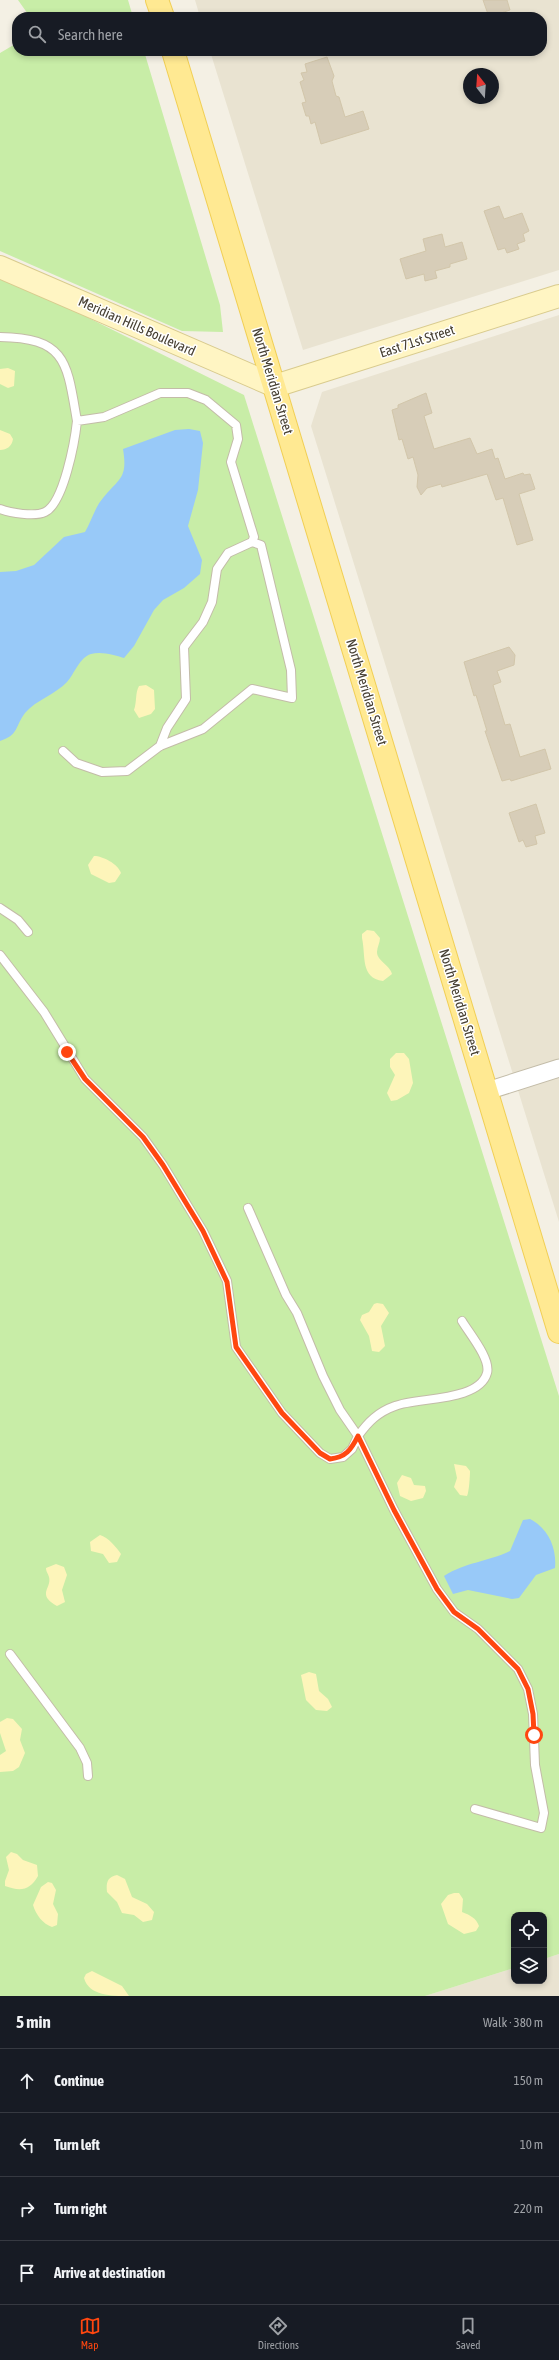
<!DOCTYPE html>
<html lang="en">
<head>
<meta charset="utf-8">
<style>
	:root { --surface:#171b24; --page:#242831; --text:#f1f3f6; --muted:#9ea1a6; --line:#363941; --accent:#ff4710 }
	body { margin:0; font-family:"Asap Condensed",sans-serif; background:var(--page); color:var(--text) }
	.controls { position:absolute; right:12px; bottom:12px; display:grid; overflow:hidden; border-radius:8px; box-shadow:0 2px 6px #0003 }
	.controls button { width:36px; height:36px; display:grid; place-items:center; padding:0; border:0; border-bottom:1px solid var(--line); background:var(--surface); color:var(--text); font:20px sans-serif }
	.compass { position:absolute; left:463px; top:68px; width:36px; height:36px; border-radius:50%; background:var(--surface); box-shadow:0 2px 6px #0003; rotate:343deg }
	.stop { position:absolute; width:12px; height:12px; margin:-9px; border:3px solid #ff4710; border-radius:50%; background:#fff }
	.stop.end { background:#ff4710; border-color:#fff; box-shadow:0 1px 4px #0008 }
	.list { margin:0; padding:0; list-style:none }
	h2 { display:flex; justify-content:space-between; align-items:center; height:52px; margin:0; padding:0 16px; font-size:17px }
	h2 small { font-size:13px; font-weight:400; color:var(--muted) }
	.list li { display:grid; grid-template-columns:26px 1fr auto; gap:12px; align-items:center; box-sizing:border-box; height:64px; padding:0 16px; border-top:1px solid var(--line) }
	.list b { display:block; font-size:15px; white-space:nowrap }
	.list em { font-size:13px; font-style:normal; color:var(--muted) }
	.icon { flex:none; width:22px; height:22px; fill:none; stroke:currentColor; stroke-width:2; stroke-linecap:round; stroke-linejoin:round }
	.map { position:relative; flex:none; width:559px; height:1996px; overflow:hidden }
	.search { position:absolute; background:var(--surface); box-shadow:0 2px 6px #0003; left:12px; right:12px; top:12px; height:44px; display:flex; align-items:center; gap:10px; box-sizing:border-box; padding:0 14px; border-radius:16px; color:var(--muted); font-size:15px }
	.sheet { height:308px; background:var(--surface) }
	nav { display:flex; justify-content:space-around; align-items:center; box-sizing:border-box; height:56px; border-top:1px solid var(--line); background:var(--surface); font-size:11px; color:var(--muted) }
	nav a { display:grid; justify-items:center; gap:2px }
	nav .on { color:var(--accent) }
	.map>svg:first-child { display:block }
	.residential { fill:#e9e3d1; fill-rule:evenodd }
	.green { fill:#c8eda7 }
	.sand { fill:#fdf5ba }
	.water { fill:#98c9f8 }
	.building { fill:#d7cdb8; stroke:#d2c6aa }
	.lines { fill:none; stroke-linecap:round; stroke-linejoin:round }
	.service-casing { stroke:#c3bca8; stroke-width:10 }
	.minor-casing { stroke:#c3bca8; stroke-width:19 }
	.secondary-casing { stroke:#d9cb8e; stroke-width:24 }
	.primary-casing { stroke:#f1cf55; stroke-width:24 }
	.service { stroke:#fff; stroke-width:8 }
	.minor { stroke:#fff; stroke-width:17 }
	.secondary { stroke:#fff5c3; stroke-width:22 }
	.primary { stroke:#ffe992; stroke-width:22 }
	.route { stroke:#ff4710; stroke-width:5 }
	.labels { text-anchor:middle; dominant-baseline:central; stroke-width:3; stroke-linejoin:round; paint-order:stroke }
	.street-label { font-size:14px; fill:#474033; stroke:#fff }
</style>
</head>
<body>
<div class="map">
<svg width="559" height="1996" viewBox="0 0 559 1996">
	<rect width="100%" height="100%" fill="#f4f0e4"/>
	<path class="residential" d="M195 0H559V270L303 350 210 51H542V17H200ZM469 74H493V98H469Z
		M559 315V1222L311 426 322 392Z
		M559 1954V1996H425L514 1968V1981H544V1959Z"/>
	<path class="green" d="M18 0H128L133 17H30Z
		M17 43V51H144L220 305 223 332 182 331 0 251V53Z
		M0 274 244 395 559 1396V1954L544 1959V1915H514V1968L425 1996H0Z"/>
	<path class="sand" d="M8 368 15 371 14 386 8 388 0 384V369Z
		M0 430 10 434 13 439C12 446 7 450 0 450Z
		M146 685 154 690 155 709 151 714 139 718 134 710C137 702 135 693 139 686Z
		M94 856C103 856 118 864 121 873L115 882 109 883 91 874 88 865Z
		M367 930 374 931 380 938C380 943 377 947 377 952 377 961 390 965 392 974L383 981C360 978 366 956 362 938V934Z
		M396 1053H404L409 1059 413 1083 409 1093 397 1100 391 1101 387 1093 395 1075 390 1067V1059Z
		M377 1303 383 1304 389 1313 381 1326 385 1346 379 1352 372 1351 369 1336 360 1320 362 1315 369 1312 374 1304Z
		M454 1464 466 1466 470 1471C470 1476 469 1492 467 1496L460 1495 454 1487 457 1478Z
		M402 1475 411 1478 414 1485 425 1486 426 1491 423 1498 411 1501 400 1496 397 1483Z
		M100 1535C108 1537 117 1548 121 1554L117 1562 109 1563 103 1554 91 1551 90 1542Z
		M56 1564 64 1567 67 1575 62 1590 65 1602 57 1606C36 1594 52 1589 49 1577 48 1573 46 1572 46 1568Z
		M309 1672 316 1674 319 1691 328 1699 332 1707 327 1711 316 1710 306 1700 301 1675Z
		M7 1718 13 1719 22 1729 20 1740 25 1753 19 1767 13 1771 0 1772V1755L6 1751 0 1733V1722Z
		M11 1852 17 1854 23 1860 37 1865 38 1876C30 1890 21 1892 5 1886V1881L9 1870 6 1857Z
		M117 1875 125 1879 132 1897 147 1904 154 1912 152 1920 143 1922 134 1915 122 1913 117 1902 107 1892C106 1883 107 1877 117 1875Z
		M48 1882 52 1883 56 1890 53 1904 58 1914 57 1925 52 1927C43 1924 36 1915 33 1905L41 1887Z
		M454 1893H459L463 1899 462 1912C470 1915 476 1918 479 1926L476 1931 464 1934 448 1924 441 1904 448 1895Z
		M92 1971 122 1986 129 1996C112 1996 89 1996 84 1978L86 1974Z"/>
	<path class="water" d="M189 429 200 431 203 443 198 490 188 526 202 560 200 574 184 588 163 600 154 610 134 646 124 658C115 655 101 651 91 654 79 658 75 673 67 682 56 694 36 700 25 713 15 726 19 735 0 741V572L16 571 34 565 64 537 85 532C91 522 95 507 103 498 119 478 128 479 123 449L175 430Z
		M530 1519C548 1528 557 1548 555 1568L536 1575 519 1598 512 1599 468 1590 453 1594 444 1576C466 1562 487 1562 510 1551L523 1520Z"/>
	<path class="building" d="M483 0H507L510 10 489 17Z
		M327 57 334 76 332 81 336 96 339 97 345 117 363 111 369 129 321 144 315 122 311 124 309 116H306L302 103 306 102 300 82 304 80 301 73 307 72 305 64Z
		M499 206 504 219 522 213 529 231 523 234 525 241 517 244 519 249 507 253 505 248 498 250 484 211Z
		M442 234 445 247 462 242 467 259 450 264V267L435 271 437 278 425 281 424 274 406 279 400 259 426 251 423 239Z
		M426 393 432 413 424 416 434 449 470 438 477 454 492 449 495 459 498 458 505 479 523 473 524 475 530 474 535 489 519 494 533 540 517 545 503 498 496 500 487 474 442 487 441 484 427 488 421 495 417 487 418 475 413 457 408 459 402 439 399 440 392 410 398 408V405Z
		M509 647 515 655 514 665 497 671 501 682 493 685 505 725 510 724 520 757 545 749 551 769 511 781 510 779 502 781 485 731H487L476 695 474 696 464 662Z
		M536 804 545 833 535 836 537 844 526 847 523 840 519 842 509 813Z"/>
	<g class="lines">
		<g class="service-casing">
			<path id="service" d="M0 337C67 338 67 363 77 421L104 417 160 393H188L206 400 236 425 238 439 231 462 254 537 252 542
				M0 509C10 513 35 517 45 512 64 503 75 440 77 421
				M63 751 76 763 102 772 127 771 160 746 203 729 252 689 292 698 291 670 261 545 252 542 228 553 217 569 212 602 203 622 184 647 186 699 167 728 160 746
				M0 908 18 920 28 932
				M0 955 44 1012 85 1079 143 1137 163 1165 203 1231 227 1281 236 1347 282 1413 320 1453 330 1459 343 1457 352 1449 358 1436 340 1410 323 1376 297 1313 286 1295 248 1208
				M462 1321C469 1333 491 1359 487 1373 479 1402 417 1397 395 1406 378 1412 368 1422 358 1436L394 1510 437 1589 454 1612 478 1629 518 1669 528 1689 533 1714 535 1765 544 1813 541 1828 475 1809
				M10 1654 80 1748 87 1763 88 1776"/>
		</g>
		<g class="minor-casing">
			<path id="minor" d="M487 1091 559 1068"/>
		</g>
		<g class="secondary-casing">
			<path id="secondary" d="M0 267 275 386 559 296"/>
		</g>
		<g class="primary-casing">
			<path id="primary" d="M157 0 163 17
				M173 51 559 1332"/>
		</g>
		<use href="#service" class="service"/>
		<use href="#minor" class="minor"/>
		<use href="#secondary" class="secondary"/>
		<use href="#primary" class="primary"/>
	</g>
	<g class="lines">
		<path class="route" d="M67 1052 85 1079 143 1137 163 1165 203 1231 227 1282 236 1347 282 1413 320 1453 330 1459C346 1457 351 1450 358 1436L394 1510 437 1589 454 1612 478 1629 518 1669 528 1689 533 1714 534 1735"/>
	</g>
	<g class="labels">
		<g class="street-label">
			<text transform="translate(137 326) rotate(24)">Meridian Hills Boulevard</text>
			<text transform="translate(417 341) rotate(-18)">East 71st Street</text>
			<text transform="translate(273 381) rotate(73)">North Meridian Street</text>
			<text transform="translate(367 692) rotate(73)">North Meridian Street</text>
			<text transform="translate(460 1002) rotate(73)">North Meridian Street</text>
		</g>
	</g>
</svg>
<div class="controls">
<button><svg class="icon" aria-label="locate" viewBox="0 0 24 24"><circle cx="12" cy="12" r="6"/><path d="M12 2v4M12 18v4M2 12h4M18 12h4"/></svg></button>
<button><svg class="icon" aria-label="layers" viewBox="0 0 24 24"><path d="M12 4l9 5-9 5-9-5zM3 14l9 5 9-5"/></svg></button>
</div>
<svg class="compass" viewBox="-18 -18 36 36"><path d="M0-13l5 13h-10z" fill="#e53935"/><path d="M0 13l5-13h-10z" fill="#9ea1a6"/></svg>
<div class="stop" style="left:534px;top:1735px"></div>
<div class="stop end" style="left:67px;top:1052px"></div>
<div class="search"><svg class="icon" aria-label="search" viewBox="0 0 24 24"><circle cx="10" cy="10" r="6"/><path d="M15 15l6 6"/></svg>Search here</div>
</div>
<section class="sheet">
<h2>5 min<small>Walk · 380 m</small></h2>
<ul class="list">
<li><svg class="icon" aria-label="ahead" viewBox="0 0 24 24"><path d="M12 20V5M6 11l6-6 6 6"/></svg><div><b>Continue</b></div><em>150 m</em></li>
<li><svg class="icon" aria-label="left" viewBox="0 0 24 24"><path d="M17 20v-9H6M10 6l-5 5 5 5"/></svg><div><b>Turn left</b></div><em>10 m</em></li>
<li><svg class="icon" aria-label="right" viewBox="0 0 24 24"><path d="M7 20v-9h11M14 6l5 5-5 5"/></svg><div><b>Turn right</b></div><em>220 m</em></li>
<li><svg class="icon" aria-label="arrive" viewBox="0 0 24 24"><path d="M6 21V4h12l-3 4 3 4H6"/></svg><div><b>Arrive at destination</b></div></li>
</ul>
</section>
<nav>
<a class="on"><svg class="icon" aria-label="map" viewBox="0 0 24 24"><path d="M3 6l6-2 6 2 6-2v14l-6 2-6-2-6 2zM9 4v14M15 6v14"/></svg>Map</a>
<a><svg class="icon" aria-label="directions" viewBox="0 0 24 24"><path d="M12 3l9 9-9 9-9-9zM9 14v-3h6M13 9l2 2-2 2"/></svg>Directions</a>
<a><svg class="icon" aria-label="saved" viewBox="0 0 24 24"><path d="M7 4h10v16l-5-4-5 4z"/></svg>Saved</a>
</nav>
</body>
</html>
